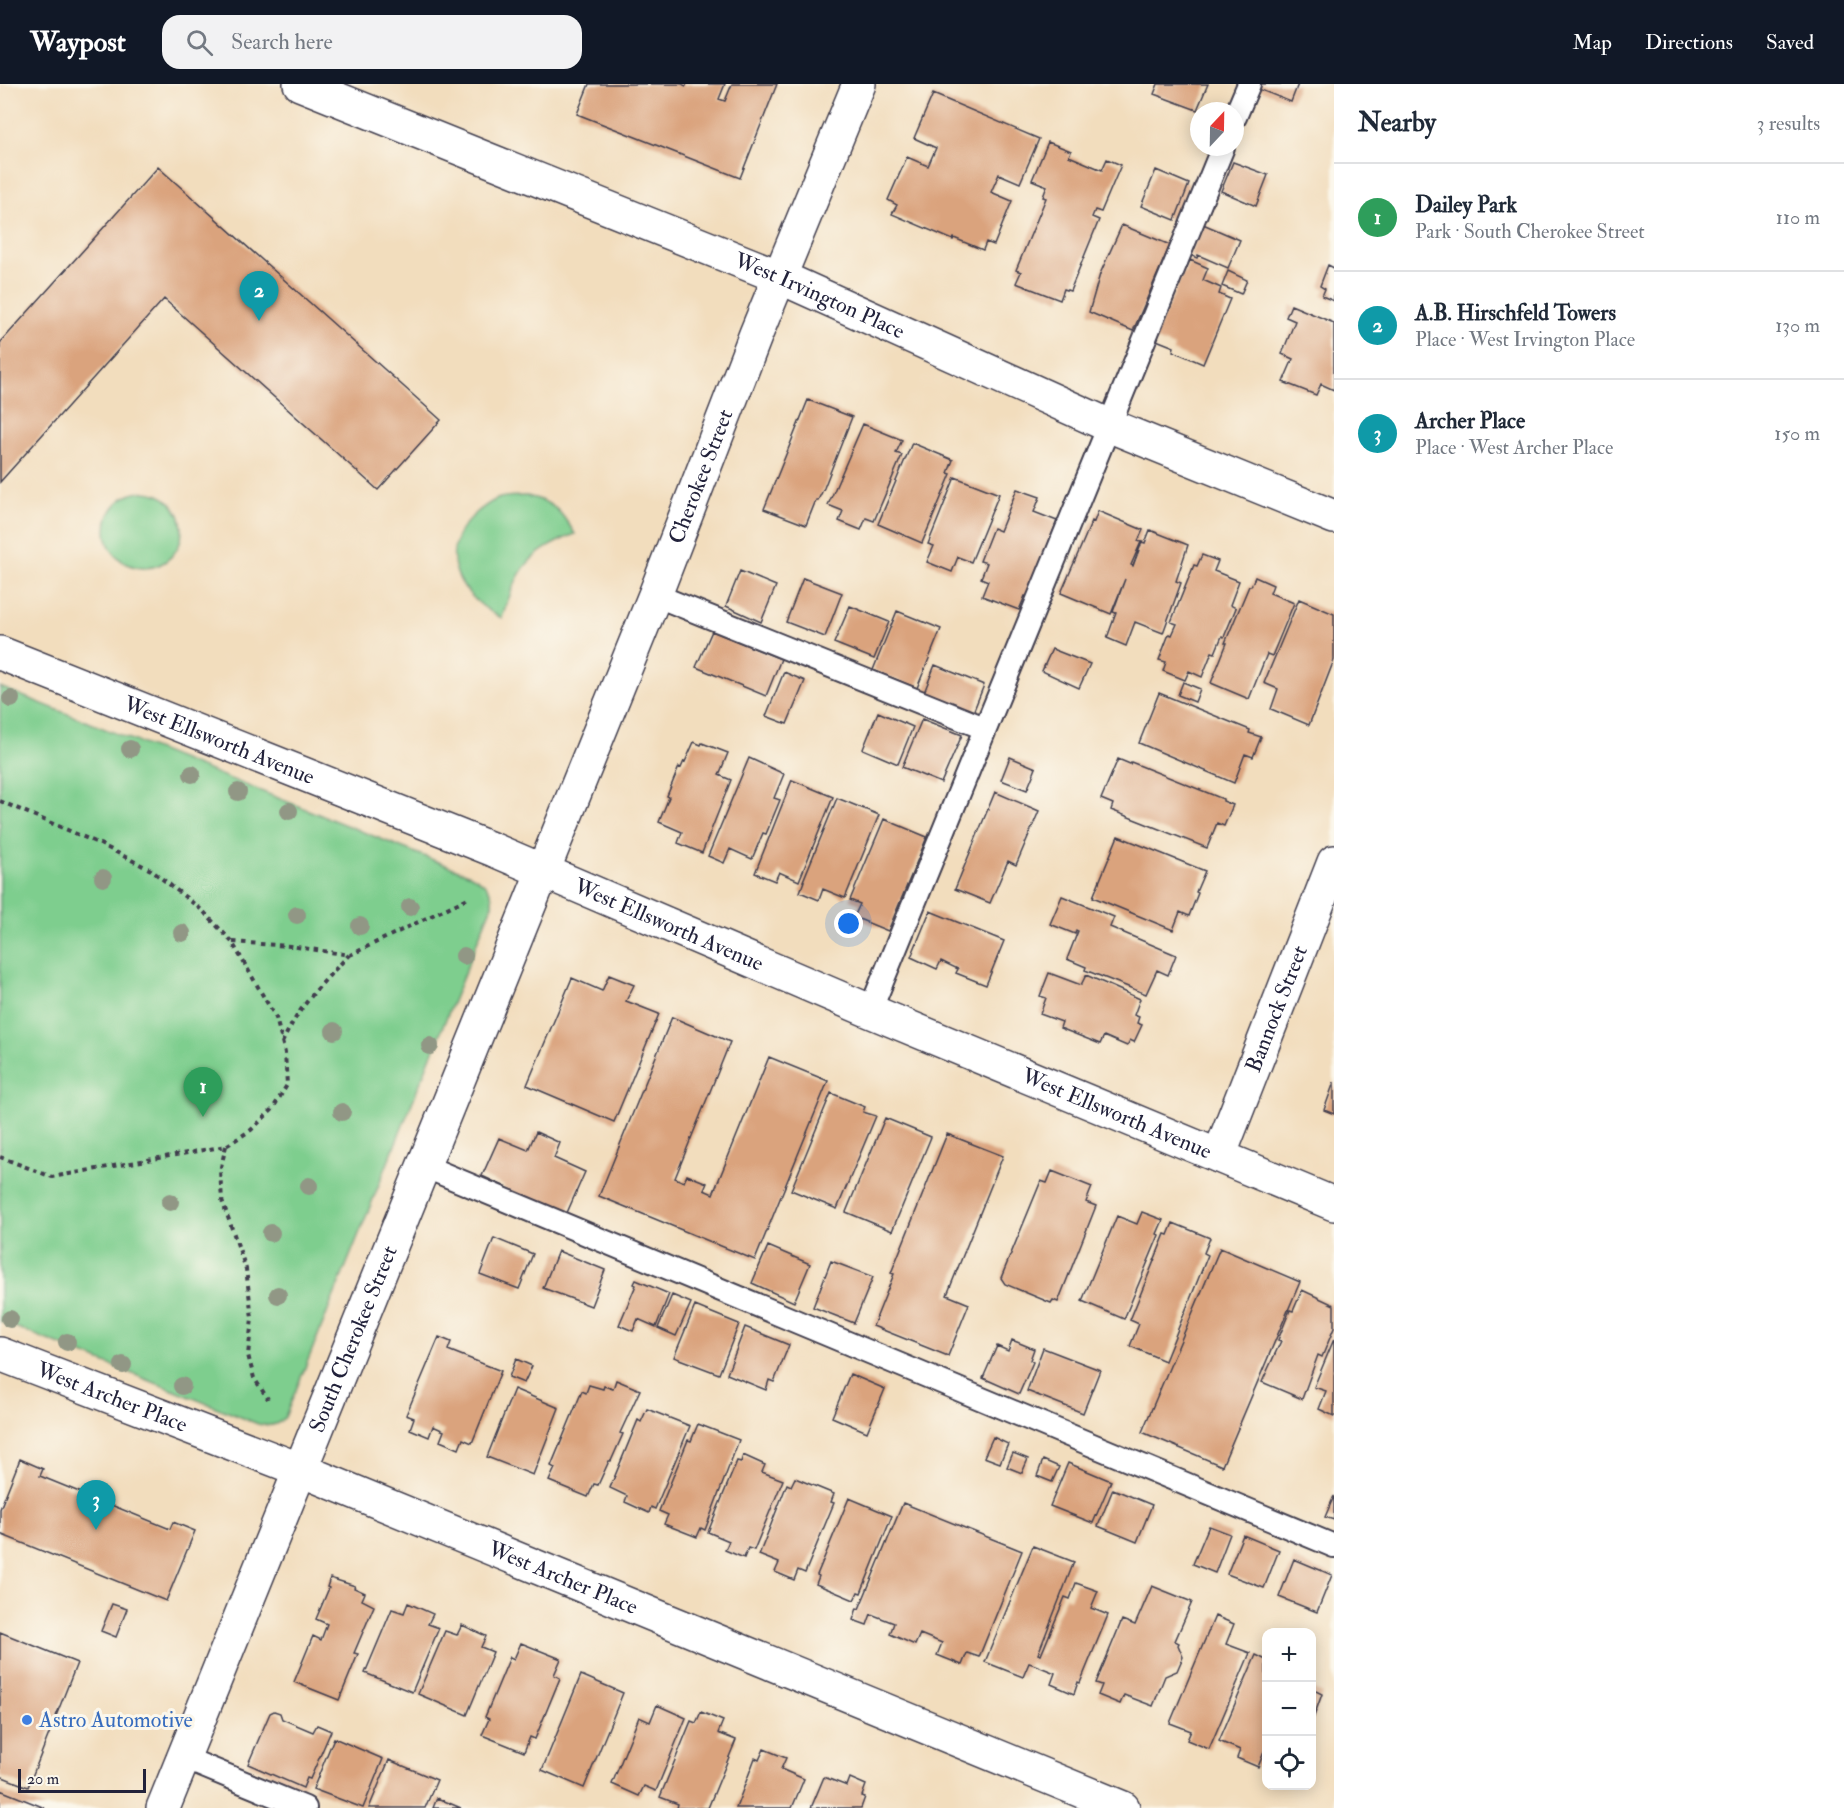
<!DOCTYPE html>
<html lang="en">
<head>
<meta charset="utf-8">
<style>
	:root { --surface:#fff; --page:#f2f2f3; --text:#1f2937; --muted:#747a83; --line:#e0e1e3; --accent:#111827 }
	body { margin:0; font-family:"IM FELL Double Pica",serif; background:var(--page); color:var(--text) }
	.controls { position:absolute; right:18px; bottom:18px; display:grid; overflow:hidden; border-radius:12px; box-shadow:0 3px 15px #0003 }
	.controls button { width:54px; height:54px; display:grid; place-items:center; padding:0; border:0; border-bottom:2px solid var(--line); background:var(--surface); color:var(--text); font:30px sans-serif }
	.compass { position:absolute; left:1190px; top:18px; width:54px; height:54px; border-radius:50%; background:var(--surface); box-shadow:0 3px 15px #0003; rotate:22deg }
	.scale { position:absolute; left:18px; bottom:15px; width:128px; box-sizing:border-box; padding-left:6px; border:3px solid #22223b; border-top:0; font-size:16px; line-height:21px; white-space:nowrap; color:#22223b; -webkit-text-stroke:4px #fbf7ec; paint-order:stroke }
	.you { position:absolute; left:849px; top:840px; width:21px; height:21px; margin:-15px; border:4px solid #fff; border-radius:50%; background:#1a73e8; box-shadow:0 0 0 9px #1a73e833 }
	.badge { display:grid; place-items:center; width:39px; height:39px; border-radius:50%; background:var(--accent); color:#fff; font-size:20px; font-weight:700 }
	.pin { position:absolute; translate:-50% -50px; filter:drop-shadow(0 2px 3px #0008) }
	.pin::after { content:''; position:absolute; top:32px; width:21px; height:18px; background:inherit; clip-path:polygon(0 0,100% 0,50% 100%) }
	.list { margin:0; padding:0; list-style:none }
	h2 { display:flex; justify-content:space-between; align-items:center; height:78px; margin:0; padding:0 24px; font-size:26px }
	h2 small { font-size:20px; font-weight:400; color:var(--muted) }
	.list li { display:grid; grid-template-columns:39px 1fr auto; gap:18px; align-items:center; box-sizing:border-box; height:108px; padding:0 24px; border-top:2px solid var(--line) }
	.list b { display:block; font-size:22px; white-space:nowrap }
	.list p { margin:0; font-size:20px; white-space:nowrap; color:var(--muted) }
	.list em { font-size:20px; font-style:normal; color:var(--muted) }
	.icon { flex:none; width:33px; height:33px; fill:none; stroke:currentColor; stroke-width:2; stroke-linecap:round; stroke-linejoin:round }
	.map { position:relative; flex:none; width:1334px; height:1724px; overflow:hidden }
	header { display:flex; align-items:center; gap:36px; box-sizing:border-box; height:84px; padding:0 30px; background:var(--accent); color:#fff }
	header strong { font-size:28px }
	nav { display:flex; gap:33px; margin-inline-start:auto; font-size:21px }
	.search { width:420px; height:54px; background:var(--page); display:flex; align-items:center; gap:15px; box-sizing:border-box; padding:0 21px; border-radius:18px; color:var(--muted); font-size:22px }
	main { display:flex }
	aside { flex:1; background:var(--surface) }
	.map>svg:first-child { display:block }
	.green { fill:#7ece8e; stroke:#507864; stroke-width:1.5 }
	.building { fill:#daa37d }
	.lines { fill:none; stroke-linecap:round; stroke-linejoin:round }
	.service-casing { stroke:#413e4e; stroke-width:26 }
	.minor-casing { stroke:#413e4e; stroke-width:36 }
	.tertiary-casing { stroke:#413e4e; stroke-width:36 }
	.path { stroke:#413e4e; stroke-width:4; stroke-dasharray:4.5 4.5; stroke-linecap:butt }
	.service { stroke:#fff; stroke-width:22 }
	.minor { stroke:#fff; stroke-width:33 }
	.tertiary { stroke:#fff; stroke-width:33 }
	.tree { fill:#919785 }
	.shop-dot { fill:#3f7fe0; stroke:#fbf7ec; stroke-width:2 }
	.labels { text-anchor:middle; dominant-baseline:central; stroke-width:6; stroke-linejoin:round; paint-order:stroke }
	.street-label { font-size:22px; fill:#22223b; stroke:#fbf7ec }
	.shop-label { font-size:22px; fill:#366cbe; stroke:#fbf7ec; text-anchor:start }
</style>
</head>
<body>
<header>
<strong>Waypost</strong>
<div class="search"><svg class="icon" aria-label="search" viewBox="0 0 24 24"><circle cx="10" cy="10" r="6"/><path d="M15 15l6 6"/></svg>Search here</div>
<nav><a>Map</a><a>Directions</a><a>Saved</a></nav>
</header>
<main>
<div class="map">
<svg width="1334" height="1724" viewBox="0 0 1334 1724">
	<rect width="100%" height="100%" fill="#fbf7ec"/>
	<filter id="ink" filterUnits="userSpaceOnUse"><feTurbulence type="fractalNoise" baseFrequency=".0167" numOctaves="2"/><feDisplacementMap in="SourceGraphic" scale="12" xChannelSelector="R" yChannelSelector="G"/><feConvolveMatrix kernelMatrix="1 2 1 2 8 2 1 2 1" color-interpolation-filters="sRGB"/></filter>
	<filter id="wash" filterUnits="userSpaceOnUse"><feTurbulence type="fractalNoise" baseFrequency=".008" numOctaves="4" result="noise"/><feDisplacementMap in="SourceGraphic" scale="24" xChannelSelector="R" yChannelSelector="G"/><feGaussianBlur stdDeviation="1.35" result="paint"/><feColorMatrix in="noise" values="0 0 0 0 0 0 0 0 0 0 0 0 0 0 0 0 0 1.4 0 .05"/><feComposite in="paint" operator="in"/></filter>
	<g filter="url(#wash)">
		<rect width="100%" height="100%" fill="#f2ddbd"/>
		<path class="green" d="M106 446a38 38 0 1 1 76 0a38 38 0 1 1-76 0Z
			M527 412C554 418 561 427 575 450 526 470 518 485 502 534 461 514 433 470 473 432 479 426 491 417 500 414 508 412 519 412 527 412Z
			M0 603 471 791C483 798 494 805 492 821L285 1333C278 1342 269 1343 258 1340L0 1237Z"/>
		<g id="blocks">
			<path class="building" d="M589 0H682L686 2 687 0H725L719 15 725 17 732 0H777L740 94 577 30Z
				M1158 0H1208L1197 26 1154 10Z
				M1257 0H1298L1291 18 1256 4Z
				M933 10 1039 55 1020 99 999 90 991 108 1012 117 994 161 986 158 983 166 954 154 953 156 892 130 897 121 888 116 907 73 928 82 936 64 914 54Z
				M1048 58 1071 67 1069 72 1102 86 1107 75 1121 81 1101 128 1095 126 1092 133 1099 136 1070 207 1064 205 1060 216 1016 199 1021 188 1016 186 1046 114 1043 113 1047 102 1032 96Z
				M1233 78 1268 91 1256 122 1221 107Z
				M158 83 441 336 378 406 164 215 0 398V259Z
				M1156 86 1189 100 1175 136 1141 122Z
				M1203 140 1240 156 1228 184 1198 171 1197 174 1190 171Z
				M1122 141 1170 161 1133 247 1089 228 1100 190Z
				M1190 176 1208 184 1203 196 1221 204 1219 210 1230 215 1203 280 1173 267 1174 263 1154 255 1183 189H1184Z
				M1328 181 1334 184V217L1322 212 1325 205 1320 202Z
				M1228 187 1247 196 1241 210 1222 202Z
				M1291 221 1334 239V306L1321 300 1316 311 1283 298 1293 275 1282 270 1295 237 1286 233Z
				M808 316 852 333 824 404 818 416H816L806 441 764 425Z
				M863 340 902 356 896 369 902 371 874 437 866 434 861 446 839 437 843 427 828 421Z
				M912 359 953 376 948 389 951 390 922 459 878 440Z
				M955 393 999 410 971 478 958 473 952 488 927 478 934 462 928 460Z
				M1017 405 1040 413 1034 428 1057 437 1028 513 1025 512 1019 526 982 512 988 497 981 494 987 479 980 477 993 444 1000 447Z
				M1098 427 1143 446 1138 457 1141 458 1131 481 1133 482 1142 458 1145 459 1150 446 1188 461 1176 497 1181 499 1163 549 1135 538 1126 562 1107 554 1116 529 1113 528 1125 495 1111 530 1061 509 1092 437 1094 438Z
				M1202 471 1218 477 1214 487 1239 497 1230 521 1236 524 1224 553 1222 552 1215 569 1212 568 1202 593 1189 587 1185 596 1163 587 1166 578 1159 576 1169 550 1172 551 1177 540 1171 538 1194 481 1197 482Z
				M740 487 776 502 761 538 726 522Z
				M1255 493 1273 501 1270 509 1294 519 1272 572 1267 570 1249 615 1211 599 1227 559H1225L1249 502H1251Z
				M803 494 842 509 825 553 786 538Z
				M1299 515 1334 530V576L1309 641 1271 625 1278 605 1264 599Z
				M850 522 889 538 874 575 834 559Z
				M897 527 941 545 917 604 873 586Z
				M712 547 781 575 766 612 696 583Z
				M1052 565 1090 580 1079 604 1042 587Z
				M935 581 984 601 972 631 923 611Z
				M784 588 805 597 787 640 766 632Z
				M1183 598 1200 605 1195 618 1178 611Z
				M1159 609 1250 646 1249 649 1261 653 1253 673 1245 670 1234 699 1139 659Z
				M878 628 913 643 898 680 863 665Z
				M922 635 962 651 941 699 902 683Z
				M694 658 701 661 702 659 728 669 719 691 731 696 702 769 678 759 682 748 659 738 669 713 667 712 679 683 681 684 684 677 685 678Z
				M1010 673 1036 684 1027 706 1001 696Z
				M749 674 784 690 774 714 780 716 766 750 763 749 752 775 730 765 724 779 708 772Z
				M1118 675 1130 680 1131 678 1223 715V717L1233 721 1224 742 1217 739 1207 764 1111 726 1113 720 1101 715Z
				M792 696 833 713 799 797 779 788 775 797 755 789Z
				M995 708 1039 727 1016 781 1008 777 990 819 955 805Z
				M837 714 879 731 845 814 823 805 819 816 800 808 804 797H803Z
				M884 735 927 753 888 847 854 833 860 820 850 816Z
				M1118 752 1205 787 1196 808 1198 809 1189 832 1180 828 1173 846 1093 813Z
				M1062 812 1114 833 1110 843 1176 871 1168 891 1157 886 1146 910 1085 886 1086 883 1067 875 1078 847 1076 846 1075 850 1050 840Z
				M930 827 1004 857 986 901 956 889 958 885 941 877 937 885 911 873Z
				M1049 889 1081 901 1086 891 1140 915 1134 931 1139 933 1137 939 1142 941 1134 958 1130 956 1127 962 1104 952 1100 960 1060 944 1062 938 1040 930 1046 914 1040 912Z
				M609 891 634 901 626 917 659 930 614 1038 527 1001 572 894 602 907Z
				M672 933 730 958 675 1094 684 1098 687 1091 707 1099 704 1106 713 1110 769 973 828 997 755 1176 599 1112Z
				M1334 998V1030L1324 1026Z
				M831 1009 865 1023 863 1028 876 1032 837 1125 791 1106Z
				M885 1034 931 1053 892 1147 846 1128Z
				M536 1048 560 1059 554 1074 585 1088 566 1131 503 1104 504 1102 482 1092 499 1054 528 1066Z
				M947 1050 1003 1072 947 1211 969 1220 948 1272 873 1242 894 1190 891 1189Z
				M1052 1087 1092 1103 1086 1118 1096 1122 1058 1218 1053 1216 1051 1219 1005 1200 1001 1194 1041 1097 1047 1099Z
				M1142 1128 1163 1136 1157 1150 1159 1151 1124 1235 1082 1217 1117 1132 1137 1140Z
				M1173 1139 1210 1154 1204 1169 1208 1171 1165 1277 1130 1262 1139 1240 1130 1236 1165 1150 1168 1151Z
				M494 1154 533 1170 519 1205 480 1190Z
				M768 1162 810 1180 794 1218 752 1199Z
				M1220 1164 1300 1198 1222 1382 1142 1348Z
				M558 1167 605 1186 591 1222 543 1204Z
				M831 1177 873 1193 854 1239 813 1223Z
				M636 1196 669 1210 656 1243 638 1235 633 1247 619 1241 636 1201 634 1200Z
				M1302 1206 1334 1221V1244L1322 1273 1318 1271 1302 1315 1262 1298 1281 1257 1278 1256 1290 1226 1293 1227Z
				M672 1211 691 1219 676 1252 658 1244Z
				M695 1222 739 1240 719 1290 674 1273Z
				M745 1243 789 1261 774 1298 769 1296 766 1306 727 1290Z
				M439 1253 451 1258 448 1266 501 1287 472 1359 463 1355 459 1365 440 1357 444 1347 433 1342 429 1353 410 1345 414 1334 406 1331Z
				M1334 1255V1332L1319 1325 1326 1307 1314 1303Z
				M1012 1256 1034 1265 1030 1276 1033 1278 1019 1310 983 1294 997 1262 1008 1267Z
				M1043 1264 1100 1286 1083 1329 1027 1307Z
				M516 1275 532 1282 524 1299 509 1293Z
				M850 1290 885 1305 867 1348 832 1333Z
				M616 1296 640 1306 620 1349 623 1350 611 1377H609L598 1401 594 1400 588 1413 549 1397 555 1384 551 1382 582 1307 586 1309 589 1301 603 1305 604 1302 613 1305Z
				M514 1305 559 1324 533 1391 487 1373Z
				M647 1325 690 1342 655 1425 651 1423 649 1429 625 1418 627 1412 610 1404 638 1336 641 1338Z
				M698 1340 739 1356 705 1446 701 1444 697 1453 664 1440 668 1431 659 1427 688 1356 691 1357Z
				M993 1353 1008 1360 1000 1379 984 1373Z
				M1013 1369 1028 1375 1022 1389 1007 1383Z
				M743 1371 765 1381 762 1388 783 1396 754 1466 748 1464 744 1474 725 1466 729 1457 708 1448 737 1377 741 1378Z
				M20 1375 43 1385 40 1392 170 1445 173 1438 195 1447 166 1517 0 1450V1425Z
				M1043 1376 1059 1383 1052 1398 1037 1392Z
				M1068 1379 1111 1397 1093 1439 1050 1422Z
				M795 1394 834 1410 831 1418 834 1419 805 1489 798 1486 794 1496 775 1488 779 1479 759 1471 787 1400 791 1402Z
				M1113 1405 1152 1421 1137 1458 1098 1442Z
				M1334 1412V1436L1325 1433Z
				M849 1414 892 1432 861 1509 858 1508 854 1516 816 1500 819 1492 817 1491Z
				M903 1419 1022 1467 979 1573 967 1569 962 1581 937 1571 942 1559 920 1550 915 1561 890 1550 894 1539 871 1530 867 1541 853 1536 857 1524 859 1525Z
				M1209 1442 1230 1450 1215 1489 1193 1480Z
				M1243 1451 1279 1466 1264 1504 1227 1490Z
				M1033 1462 1074 1478 1038 1570 1041 1571 1065 1513 1070 1515 1076 1499 1098 1507 1091 1524 1108 1531 1080 1599 1078 1598 1074 1610 1051 1600 1055 1589 1035 1581 1029 1579 1023 1593 985 1578Z
				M1294 1475 1332 1491 1317 1528 1279 1513Z
				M330 1494 355 1502 354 1504 365 1509 362 1516 374 1522 354 1569 358 1570 339 1616 294 1598 313 1552 321 1556 327 1540 316 1535 329 1504 327 1503Z
				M1152 1502 1192 1518 1175 1557 1179 1559 1178 1561 1183 1573 1177 1587 1165 1592 1153 1622 1124 1611 1120 1620 1098 1611 1102 1601 1096 1599 1122 1536 1135 1541Z
				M408 1519 433 1530 428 1540 439 1544 412 1608 365 1589 392 1525 404 1529Z
				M112 1520 127 1525 116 1553 101 1547Z
				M1215 1532 1234 1540 1226 1560 1250 1569 1209 1665 1187 1656 1191 1647 1170 1639Z
				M462 1541 486 1552 481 1563 493 1568 467 1631 418 1610 445 1547 457 1551Z
				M0 1548 77 1579 28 1703 0 1692Z
				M521 1559 561 1575 554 1591 560 1594 535 1655 530 1653 524 1668 482 1651 489 1635 485 1633 510 1573 514 1575Z
				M1256 1571 1266 1576V1663L1258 1683 1237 1674 1240 1666 1219 1657Z
				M581 1591 623 1609 584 1704 542 1686Z
				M1312 1605 1322 1610 1312 1638Z
				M657 1621 686 1634 656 1707 644 1702 639 1712 612 1700 639 1633 650 1638Z
				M274 1627 280 1629 282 1635 313 1648 317 1641 331 1647 310 1695 307 1694 303 1704 248 1680 270 1629Z
				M701 1628 723 1637 718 1649 736 1656 708 1724H677L678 1720 660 1713 691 1637 696 1639Z
				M334 1654 383 1675 363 1724 313 1705Z
				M764 1665 786 1674 781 1685 804 1695 792 1724H736L755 1674 759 1676Z
				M389 1676 437 1696 425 1724H369Z
				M824 1693 847 1702 850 1694 866 1701 862 1712 865 1713 861 1724H811Z
				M0 1706 45 1724H0Z
				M437 1714 461 1724H433Z"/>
		</g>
	</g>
	<g filter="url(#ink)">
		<use href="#blocks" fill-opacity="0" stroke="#413e4e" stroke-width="1.5"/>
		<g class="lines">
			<g class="service-casing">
				<path id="service" d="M1235 33 1249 0
					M655 511 984 644
					M870 927 1223 63
					M424 1082 1334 1462
					M184 1674 305 1724"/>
			</g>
			<g class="minor-casing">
				<g id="minor">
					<path id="s1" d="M300 0 780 193 1108 341 1334 433"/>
					<path id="s2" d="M0 1270 301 1386 1123 1724"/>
				</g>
			</g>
			<g class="tertiary-casing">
				<g id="tertiary">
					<path id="s3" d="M0 569 494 766 870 927 1334 1120"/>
					<path id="s4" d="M1219 1072 1334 778"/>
					<path id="s5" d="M163 1724 655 511 756 250 859 0"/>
				</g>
			</g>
			<path class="path" d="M0 717 100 760 151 786 203 827 232 858 276 934 285 969 287 1001 272 1026 251 1046 226 1062 52 1093 0 1073
				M233 858 290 862 350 871 468 814
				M282 959C299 922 321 900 349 871
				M226 1062 220 1087 222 1116 246 1185 252 1234 248 1271 254 1294 268 1315"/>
			<use href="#service" class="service"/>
			<use href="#minor" class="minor"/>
			<use href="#tertiary" class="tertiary"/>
		</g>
		<g class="tree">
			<circle cx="11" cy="615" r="9"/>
			<circle cx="130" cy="665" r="9"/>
			<circle cx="192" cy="690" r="9"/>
			<circle cx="238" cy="708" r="9"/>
			<circle cx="289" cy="727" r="9"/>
			<circle cx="103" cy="794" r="9"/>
			<circle cx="410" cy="823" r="9"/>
			<circle cx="297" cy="831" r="9"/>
			<circle cx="360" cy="842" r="9"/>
			<circle cx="182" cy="849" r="9"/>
			<circle cx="464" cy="872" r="9"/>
			<circle cx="334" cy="947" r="9"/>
			<circle cx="430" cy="962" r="9"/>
			<circle cx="342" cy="1028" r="9"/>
			<circle cx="309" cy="1102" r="9"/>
			<circle cx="170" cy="1118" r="9"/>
			<circle cx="271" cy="1149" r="9"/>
			<circle cx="278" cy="1211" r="9"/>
			<circle cx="10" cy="1235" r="9"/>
			<circle cx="67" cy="1258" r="9"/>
			<circle cx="123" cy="1281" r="9"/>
			<circle cx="182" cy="1302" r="9"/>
		</g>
	</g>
	<circle class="shop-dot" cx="27" cy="1636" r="6"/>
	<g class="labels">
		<g class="street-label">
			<text stroke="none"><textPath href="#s1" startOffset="561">West Irvington Place</textPath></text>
			<text stroke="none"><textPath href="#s5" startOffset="1436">Cherokee Street</textPath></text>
			<text stroke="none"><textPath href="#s3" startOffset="236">West Ellsworth Avenue</textPath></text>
			<text stroke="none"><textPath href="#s3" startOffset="722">West Ellsworth Avenue</textPath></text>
			<text stroke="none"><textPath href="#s4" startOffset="158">Bannock Street</textPath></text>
			<text stroke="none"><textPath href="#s3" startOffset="1208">West Ellsworth Avenue</textPath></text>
			<text stroke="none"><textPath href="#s5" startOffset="506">South Cherokee Street</textPath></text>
			<text stroke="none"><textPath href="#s2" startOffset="120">West Archer Place</textPath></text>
			<text stroke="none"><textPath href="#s2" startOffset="606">West Archer Place</textPath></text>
		</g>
		<g class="shop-label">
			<text x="39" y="1636">Astro Automotive</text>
		</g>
	</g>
</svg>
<div class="controls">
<button>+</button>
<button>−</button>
<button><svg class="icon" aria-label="locate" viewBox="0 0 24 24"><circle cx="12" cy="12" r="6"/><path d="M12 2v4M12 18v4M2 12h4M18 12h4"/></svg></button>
</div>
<svg class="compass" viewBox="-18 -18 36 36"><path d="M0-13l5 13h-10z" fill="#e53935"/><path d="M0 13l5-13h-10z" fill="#747a83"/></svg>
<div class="scale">20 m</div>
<div class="you"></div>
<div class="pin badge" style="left:203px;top:1033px;background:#2e9e5b">1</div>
<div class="pin badge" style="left:259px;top:237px;background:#0f9aa8">2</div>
<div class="pin badge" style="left:96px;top:1446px;background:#0f9aa8">3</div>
</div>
<aside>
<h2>Nearby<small>3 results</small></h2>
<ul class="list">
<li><span class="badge" style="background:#2e9e5b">1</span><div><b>Dailey Park</b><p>Park · South Cherokee Street</p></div><em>110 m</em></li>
<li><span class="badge" style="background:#0f9aa8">2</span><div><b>A.B. Hirschfeld Towers</b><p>Place · West Irvington Place</p></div><em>130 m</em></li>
<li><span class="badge" style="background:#0f9aa8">3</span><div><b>Archer Place</b><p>Place · West Archer Place</p></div><em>150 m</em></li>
</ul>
</aside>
</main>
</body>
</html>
